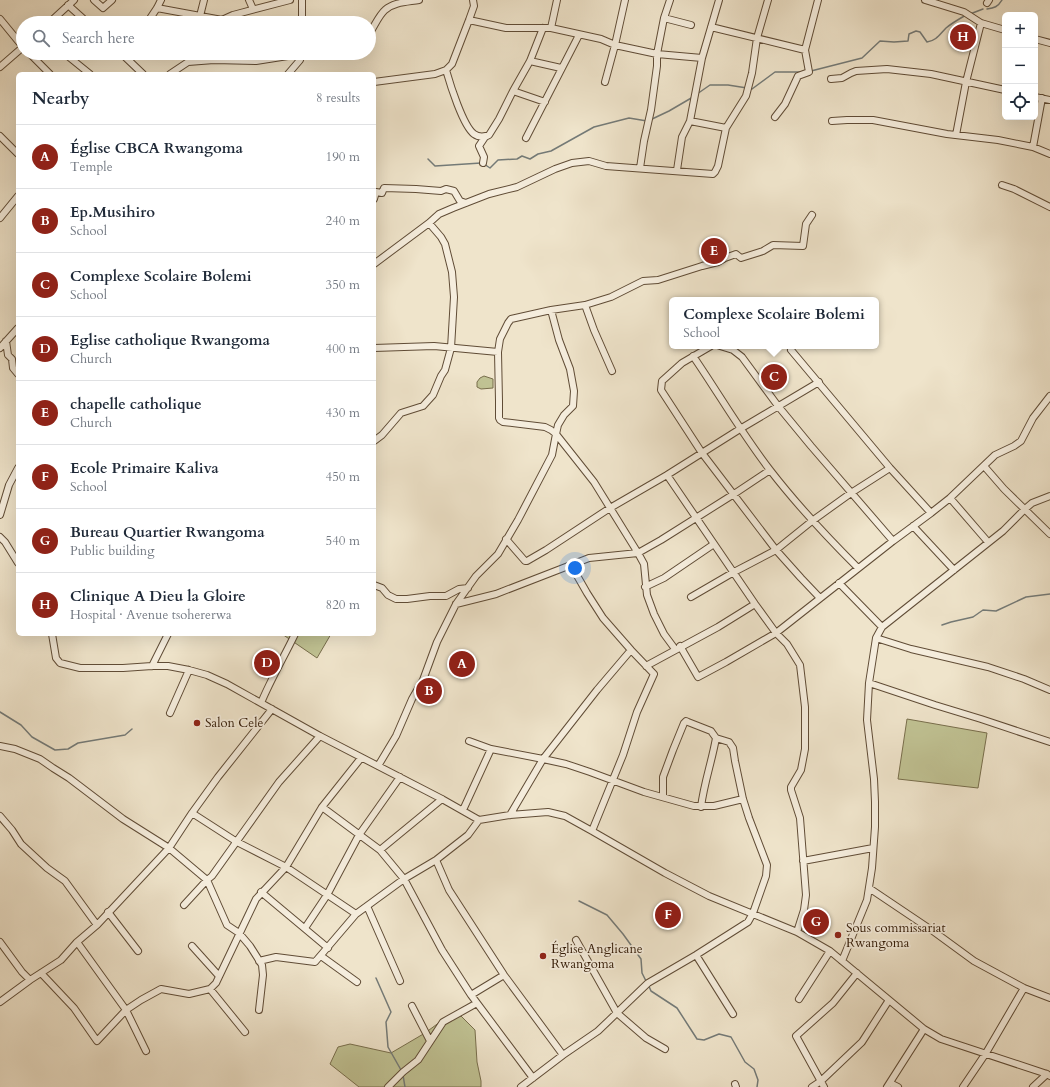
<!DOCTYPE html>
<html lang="en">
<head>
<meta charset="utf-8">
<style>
	:root { --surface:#fff; --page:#f6f6f7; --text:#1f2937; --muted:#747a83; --line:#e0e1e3; --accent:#8f2418 }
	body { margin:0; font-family:Cardo,serif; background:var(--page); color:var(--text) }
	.controls { position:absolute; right:12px; top:12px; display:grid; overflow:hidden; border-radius:6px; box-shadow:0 4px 16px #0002 }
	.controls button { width:36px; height:36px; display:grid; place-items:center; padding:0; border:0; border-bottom:1px solid var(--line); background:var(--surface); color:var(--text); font:20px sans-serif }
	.you { position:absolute; left:575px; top:568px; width:14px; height:14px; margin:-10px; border:3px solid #fff; border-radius:50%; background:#1a73e8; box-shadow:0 0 0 6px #1a73e833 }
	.badge { display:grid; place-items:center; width:26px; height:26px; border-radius:50%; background:var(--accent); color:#fff; font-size:13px; font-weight:700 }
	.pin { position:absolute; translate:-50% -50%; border:2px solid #fff; box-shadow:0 1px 4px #0006 }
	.popup { position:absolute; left:669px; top:297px; width:210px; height:52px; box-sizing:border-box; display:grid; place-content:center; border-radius:6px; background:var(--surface); filter:drop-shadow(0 1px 3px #0005); font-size:13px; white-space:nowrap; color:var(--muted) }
	.popup b { font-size:15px; color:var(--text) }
	.popup::after { content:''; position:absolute; left:50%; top:100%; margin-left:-8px; border:8px solid transparent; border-top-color:var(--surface) }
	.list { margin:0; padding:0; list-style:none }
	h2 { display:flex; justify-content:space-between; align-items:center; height:52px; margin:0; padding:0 16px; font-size:17px }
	h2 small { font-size:13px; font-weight:400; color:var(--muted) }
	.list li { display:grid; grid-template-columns:26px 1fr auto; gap:12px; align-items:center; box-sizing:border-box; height:64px; padding:0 16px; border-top:1px solid var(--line) }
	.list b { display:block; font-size:15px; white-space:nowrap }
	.list p { margin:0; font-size:13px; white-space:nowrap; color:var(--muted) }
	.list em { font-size:13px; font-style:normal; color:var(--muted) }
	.icon { flex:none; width:22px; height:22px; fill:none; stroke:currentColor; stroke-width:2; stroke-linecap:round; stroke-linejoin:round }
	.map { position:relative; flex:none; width:1050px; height:1087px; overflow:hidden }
	.search { position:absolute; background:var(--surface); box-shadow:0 4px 16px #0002; left:16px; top:16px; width:360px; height:44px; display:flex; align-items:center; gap:10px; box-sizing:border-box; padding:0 14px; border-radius:22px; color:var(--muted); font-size:15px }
	.panel { position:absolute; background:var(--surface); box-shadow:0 4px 16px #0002; left:16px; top:72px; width:360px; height:564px; border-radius:6px }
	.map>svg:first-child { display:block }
	.green { fill:#c0c293; stroke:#786e4c }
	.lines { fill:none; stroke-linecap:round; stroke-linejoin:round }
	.stream { stroke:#747a77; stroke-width:1.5 }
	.minor-casing { stroke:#604c36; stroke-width:8 }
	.minor { stroke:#f5eddd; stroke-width:6 }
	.poi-dot { fill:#8f2418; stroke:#f5eddd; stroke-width:1.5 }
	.labels { text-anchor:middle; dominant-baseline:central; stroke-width:3.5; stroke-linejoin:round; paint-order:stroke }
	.poi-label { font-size:13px; fill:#311905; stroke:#f5eddd; text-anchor:start }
</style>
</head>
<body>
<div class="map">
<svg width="1050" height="1087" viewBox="0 0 1050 1087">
	<rect width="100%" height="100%" fill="#efe4cb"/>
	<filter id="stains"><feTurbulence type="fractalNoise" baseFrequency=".005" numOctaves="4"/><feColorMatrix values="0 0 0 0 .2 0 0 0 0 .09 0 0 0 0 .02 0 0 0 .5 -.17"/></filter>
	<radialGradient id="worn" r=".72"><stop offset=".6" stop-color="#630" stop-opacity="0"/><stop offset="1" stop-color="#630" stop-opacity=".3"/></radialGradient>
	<path class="green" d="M484 376 493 379V388L481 389 477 387V382L480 378Z
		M282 634H331L317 658Z
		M907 719 987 733 978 788 898 779Z
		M461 1016 475 1030 477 1062 481 1081V1087H359L330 1064 338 1047 350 1044 391 1053 425 1033 444 1019Z"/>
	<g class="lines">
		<path class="stream" d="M987 9C994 8 998 7 1002 0
			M970 14 983 9
			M811 71 862 58 880 41 894 42 908 41 909 34 916 31 920 32 927 42C936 41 940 34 946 28 952 23 959 19 966 15
			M750 89H752L775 72H801
			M697 94 710 85H728L747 88
			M650 120 669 111 693 97
			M428 159 435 166 481 163
			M484 164 490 168 498 160 517 159 522 156 530 159 538 154 551 151 594 127 629 118 647 121
			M942 625 951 622 973 617 983 610 996 611 1026 597 1050 594
			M0 712 21 725 32 737 55 750 68 749 78 743 125 735 132 729
			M579 901 607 915 623 934 641 959 642 973 646 981
			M376 978 391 1012 386 1022 388 1047 401 1070
			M648 984 651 991 677 1008 697 1039 704 1040 719 1034 731 1037 745 1062 754 1069 758 1080 757 1087
			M403 1075 405 1087"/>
		<g class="minor-casing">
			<path id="minor" d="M94 0 103 8 112 0
				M249 0 253 9
				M302 0V23
				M925 0 964 12 981 23 1005 30
				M987 3 989 0
				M68 5 88 23
				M157 8 222 20
				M200 16 204 0
				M664 18 691 25
				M0 19 23 47
				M469 20 506 28H551L601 39 615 45 657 54 702 58
				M49 23 74 0
				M147 23 157 8 161 0
				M221 23 222 20 233 15 290 0
				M711 27 805 50
				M551 28 557 0
				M369 34C374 27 379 15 385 10 394 2 408 2 419 0
				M1035 39 1050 43
				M29 53 50 74
				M64 53 90 74
				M121 53 143 74
				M530 61 561 68
				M188 62 214 60 256 61 307 53
				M0 67 23 47
				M446 70C450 84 463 126 474 134 478 137 482 137 486 136
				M170 74 188 62 196 53
				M288 74 300 60 302 53
				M831 79 842 78 851 73 856 71 887 69 931 74 1005 90
				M374 82 435 74 446 70 452 64 469 20 474 6 473 0
				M605 82 615 45 625 0
				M513 91 545 102
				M1035 97 1050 100
				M775 117 785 104 798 76 809 72 805 50 818 0
				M690 121 726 128
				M832 121 847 120H873L947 134 998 140 1033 147 1050 154
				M956 135 966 82 981 23
				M0 136 18 154
				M526 138 579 35
				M1033 147 1042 98
				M483 163 484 157 479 146 485 137 489 135 499 119 513 91 530 61 543 28
				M640 168 644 141 651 110 657 66V54L664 18 670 0
				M677 170 682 137 690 121 702 58 719 0
				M1002 185 1014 189 1050 207
				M374 199 376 192 382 193 384 188 416 189 441 191 446 189 454 191 460 201 466 203
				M0 218 18 196
				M374 264 429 223 439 214 453 208 489 194 517 187 555 169 572 163 589 161 606 166 713 174 715 172 718 166 726 128 746 96 752 73 757 38 768 0
				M585 305 594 330 612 371
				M551 310 559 340 570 369 574 391 573 406 564 415 558 425 556 434 594 482 638 553 644 564 647 595 654 614 664 634 675 649
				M6 341 8 355 12 359 13 368 18 374
				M711 346 682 363 662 381 661 390 702 453 776 550 801 578 820 598
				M720 346 733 350 742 357 778 406 811 446 893 541
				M0 348 18 328
				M374 348 434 346 498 352
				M791 350 890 468 931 513
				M693 356C719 394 742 434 770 470 797 505 827 537 858 568
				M374 441 382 435 401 413 423 406 433 395 441 376 445 370 451 348 454 297 452 272 445 244 441 237 429 223
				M984 466 1004 489 1050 534
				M667 475 755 604 776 633 787 644 800 665 805 707V749L801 770 791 787V790L800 818 806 895 804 910 797 932
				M950 498 988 542
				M0 515 9 485 18 468
				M913 526 954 570
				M0 537 5 542 18 563
				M506 539 525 561H527L546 550 610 508 667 475 740 429 819 382
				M571 565 587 593 603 618 631 650
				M839 583 882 627
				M374 585 382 588 388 595 396 599H407L430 596H446L459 589 468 588
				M645 587 664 578 714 544
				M691 597 734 572 776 550 812 521 851 493 890 468
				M456 604 496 594 589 558 638 553 661 540 734 494 770 470
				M52 634 56 658 60 663 80 668H123L152 666H168L189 670 207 675 227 684 320 736 442 799 479 820 510 815 548 812 565 816 592 831 665 873 709 896 797 932 830 951 924 1029 941 1039 1047 1074 1050 1076
				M876 638 911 649 988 667 1024 679 1050 690
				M680 646 698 677 726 662 776 633 893 541 931 513 950 498 995 455 1014 446 1021 441 1033 418 1050 396
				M152 666 168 634
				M646 666 718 627 755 604
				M869 683 935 705 981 719 1050 742
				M261 703C271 679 284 657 295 634
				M170 713 189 670
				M469 741 491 749 543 759 566 764 590 772 644 792 694 806H714L743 799
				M0 746 15 749 40 759 53 768 69 778 123 819 169 848 207 880 227 925 239 933 250 946 262 965 263 975 259 1010
				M378 766 396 736 412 699 423 680 437 642 456 604 476 576 498 554 518 520 552 455 556 434 551 430 545 427 503 422 500 420 499 418V401L498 352 500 339 508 323 511 319 551 310 585 305 611 297 643 281 658 280 702 266 718 262 725 258 736 254 741 258 763 251 773 245 803 246 806 224 812 215
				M322 807 380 850 404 879 442 950 471 995 533 1078
				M701 807C704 783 712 761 716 738
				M463 810 491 749
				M192 813 237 842 286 867 356 914
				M510 815 543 759 597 690 631 650 654 674 637 712 623 755 592 831
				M0 816 12 830 21 844 47 868 65 881 97 925
				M380 850 442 799
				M436 860 449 890 504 975 563 1055
				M803 861 873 848
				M869 888 933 931 974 961 1024 988 1050 998
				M261 892 328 948
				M184 905 207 880 212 876 279 782 320 736
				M367 906 400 981
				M108 912 138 951
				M305 928 327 895 359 835 400 777
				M576 940 617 1013 646 1038 665 1049
				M0 942 22 972 30 980
				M77 942 126 1010 146 1051
				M192 946 219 976
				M696 955 733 1014
				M321 956 357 982
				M259 961 276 957 315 962 356 914 404 879 436 860 468 835 479 820
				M842 961 867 900 872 868 875 827V802L874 779 867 720 869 683 876 638 882 627 1003 531 1025 509 1032 503 1050 496
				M41 973 74 1008 97 1041 126 1010 141 1000 161 989 189 994 210 989 216 983 256 899 286 867 322 807 361 758
				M210 989 245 1032
				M471 995 504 975
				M799 999 830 951
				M0 1002 30 980 61 960 77 942 97 925 169 848 192 813 218 777 272 709
				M412 1006 430 1041
				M890 1083 898 1087
				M735 1084 736 1087
				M388 1087 403 1072 418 1060 443 1022 477 1003
				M521 1087 563 1055 598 1031 648 983 696 955 748 922 753 913 766 876 767 865 749 818 743 799 735 761 733 748 729 742 716 738 711 731 688 722 686 721 684 723 673 750 663 777V797
				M812 1087 821 1081 862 1042 889 1000
				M824 1087 796 1036 833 1003 857 973
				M887 1087 924 1029
				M963 1087 986 1053 1024 988
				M1033 1087 1047 1074"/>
		</g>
		<use href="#minor" class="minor"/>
	</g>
	<g class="poi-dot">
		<circle cx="197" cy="723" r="4"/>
		<circle cx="838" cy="935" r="4"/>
		<circle cx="543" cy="956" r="4"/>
	</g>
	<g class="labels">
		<g class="poi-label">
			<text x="205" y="723">Salon Cele</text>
			<text x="846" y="928">Sous commissariat<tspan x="846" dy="15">Rwangoma</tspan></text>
			<text x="551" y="949">Église Anglicane<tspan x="551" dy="15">Rwangoma</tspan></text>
		</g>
	</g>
	<rect width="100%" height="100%" filter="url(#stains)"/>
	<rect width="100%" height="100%" fill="url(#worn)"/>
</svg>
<div class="controls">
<button>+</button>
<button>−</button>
<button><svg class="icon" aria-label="locate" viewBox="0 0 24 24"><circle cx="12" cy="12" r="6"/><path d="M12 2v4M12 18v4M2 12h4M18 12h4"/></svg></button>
</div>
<div class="you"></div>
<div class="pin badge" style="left:462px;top:664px">A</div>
<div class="pin badge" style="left:429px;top:691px">B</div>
<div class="pin badge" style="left:774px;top:377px">C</div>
<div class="popup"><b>Complexe Scolaire Bolemi</b>School</div>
<div class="pin badge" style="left:267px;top:663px">D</div>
<div class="pin badge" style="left:714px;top:251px">E</div>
<div class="pin badge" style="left:668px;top:915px">F</div>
<div class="pin badge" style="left:816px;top:922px">G</div>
<div class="pin badge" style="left:963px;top:37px">H</div>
<div class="search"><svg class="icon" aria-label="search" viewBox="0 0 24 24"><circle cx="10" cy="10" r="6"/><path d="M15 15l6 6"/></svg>Search here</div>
<section class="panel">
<h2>Nearby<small>8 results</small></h2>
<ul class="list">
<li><span class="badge">A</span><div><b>Église CBCA Rwangoma</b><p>Temple</p></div><em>190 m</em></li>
<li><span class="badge">B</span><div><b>Ep.Musihiro</b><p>School</p></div><em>240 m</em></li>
<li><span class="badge">C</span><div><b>Complexe Scolaire Bolemi</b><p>School</p></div><em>350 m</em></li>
<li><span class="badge">D</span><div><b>Eglise catholique Rwangoma</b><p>Church</p></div><em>400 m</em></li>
<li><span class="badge">E</span><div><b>chapelle catholique</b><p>Church</p></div><em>430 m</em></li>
<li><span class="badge">F</span><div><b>Ecole Primaire Kaliva</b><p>School</p></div><em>450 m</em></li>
<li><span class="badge">G</span><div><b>Bureau Quartier Rwangoma</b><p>Public building</p></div><em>540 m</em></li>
<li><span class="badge">H</span><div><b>Clinique A Dieu la Gloire</b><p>Hospital · Avenue tsohererwa</p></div><em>820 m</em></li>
</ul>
</section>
</div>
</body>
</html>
